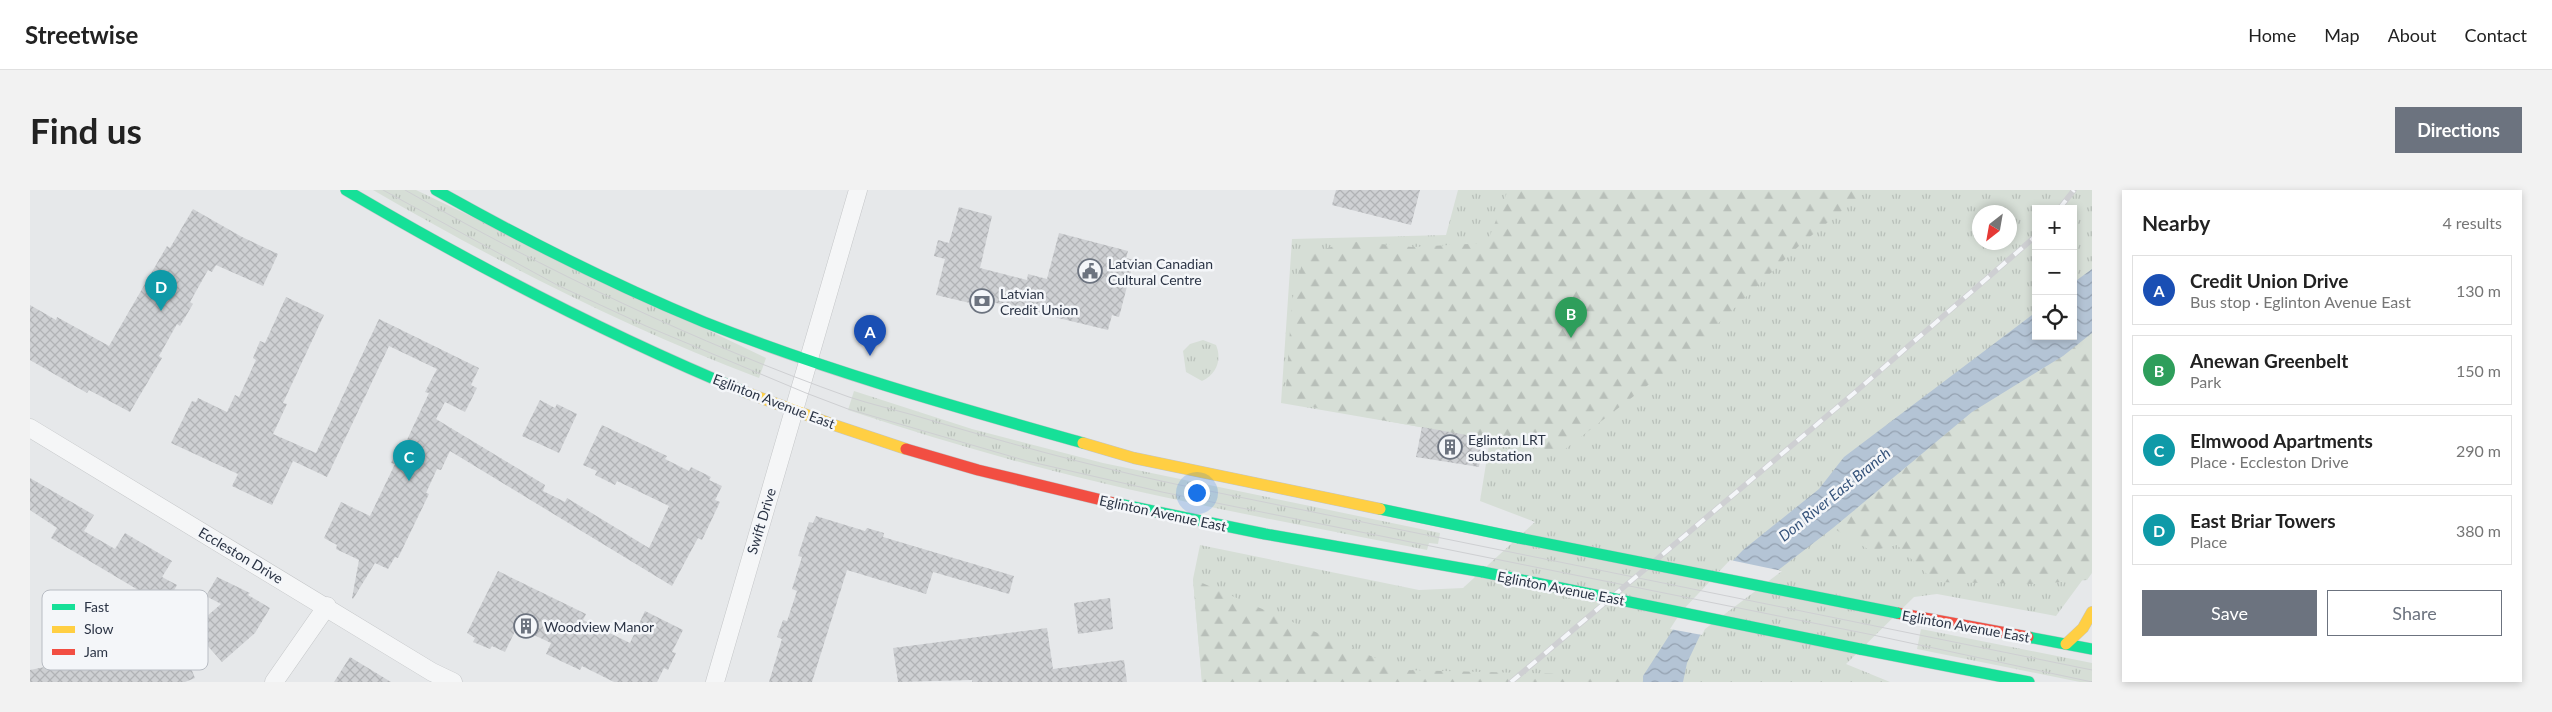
<!DOCTYPE html>
<html lang="en">
<head>
<meta charset="utf-8">
<style>
	:root { --surface:#fff; --page:#f2f2f2; --text:#222; --muted:#767676; --line:#e0e0e0; --accent:#6c737f }
	body { margin:0; font-family:Lato,sans-serif; background:var(--page); color:var(--text) }
	.controls { position:absolute; right:15px; top:15px; display:grid; overflow:hidden; border-radius:0px; box-shadow:0 2px 8px #0003 }
	.controls button { width:45px; height:45px; display:grid; place-items:center; padding:0; border:0; border-bottom:1px solid var(--line); background:var(--surface); color:var(--text); font:25px sans-serif }
	.compass { position:absolute; left:1942px; top:15px; width:45px; height:45px; border-radius:50%; background:var(--surface); box-shadow:0 2px 8px #0003; rotate:211deg }
	.you { position:absolute; left:1166px; top:302px; width:18px; height:18px; margin:-12px; border:4px solid #fff; border-radius:50%; background:#1a73e8; box-shadow:0 0 0 8px #1a73e833 }
	.badge { display:grid; place-items:center; width:32px; height:32px; border-radius:50%; background:var(--accent); color:#fff; font-size:16px; font-weight:700 }
	.pin { position:absolute; translate:-50% -41px; filter:drop-shadow(0 1px 2px #0008) }
	.pin::after { content:''; position:absolute; top:26px; width:18px; height:15px; background:inherit; clip-path:polygon(0 0,100% 0,50% 100%) }
	.list { margin:0; padding:0; list-style:none }
	h2 { display:flex; justify-content:space-between; align-items:center; height:65px; margin:0; padding:0 20px; font-size:21px }
	h2 small { font-size:16px; font-weight:400; color:var(--muted) }
	.list li { display:grid; grid-template-columns:32px 1fr auto; gap:15px; align-items:center; box-sizing:border-box; height:70px; margin:0 10px 10px; padding:0 10px; border:1px solid var(--line); border-radius:0px }
	.list b { display:block; font-size:19px; white-space:nowrap }
	.list p { margin:0; font-size:16px; white-space:nowrap; color:var(--muted) }
	.list em { font-size:16px; font-style:normal; color:var(--muted) }
	.actions { display:flex; gap:10px; padding:15px 20px }
	.actions a { flex:1; padding:11px 0; border:1px solid var(--accent); border-radius:0px; text-align:center; font-size:18px; color:var(--accent) }
	.actions .main { background:var(--accent); color:#fff }
	.icon { flex:none; width:28px; height:28px; fill:none; stroke:currentColor; stroke-width:2; stroke-linecap:round; stroke-linejoin:round }
	.map { position:relative; flex:none; width:2062px; height:492px; overflow:hidden; border-radius:0px }
	header { display:flex; align-items:center; gap:30px; box-sizing:border-box; height:70px; padding:0 25px; background:var(--surface); border-bottom:1px solid var(--line) }
	header strong { font-size:24px }
	nav { display:flex; gap:28px; margin-inline-start:auto; font-size:18px }
	.intro { display:flex; align-items:center; justify-content:space-between; box-sizing:border-box; height:120px; padding:0 30px }
	h1 { margin:0; font-size:35px }
	.button { padding:12px 22px; border-radius:0px; background:var(--accent); color:#fff; font-size:18px; font-weight:700 }
	main { display:flex; gap:30px; padding:0 30px }
	aside { flex:1; background:var(--surface); border-radius:0px; box-shadow:0 2px 8px #0003 }
	.map>svg:first-child { display:block }
	.grass { fill:url(#grass-tufts); fill-rule:evenodd }
	.forest { fill:url(#forest-firs) }
	.water { fill:url(#water-waves) }
	.pier { fill:#e6e8ea }
	.building { fill:url(#building-cross-hatch) }
	.lines { fill:none; stroke-linecap:round; stroke-linejoin:round }
	.street-casing { stroke:#c4c6c8; stroke-width:19 }
	.fast-casing { stroke:#c2c5c8; stroke-width:12 }
	.slow-casing { stroke:#c2c5c8; stroke-width:12 }
	.jam-casing { stroke:#c2c5c8; stroke-width:12 }
	.street { stroke:#f5f6f7; stroke-width:18 }
	.fast { stroke:#16e098; stroke-width:11 }
	.slow { stroke:#ffcf43; stroke-width:11 }
	.jam { stroke:#f24e42; stroke-width:11 }
	.tram { stroke:#cecfd2; stroke-width:1 }
	.rail-casing { stroke:#cecfd2; stroke-width:5.5 }
	.rail { stroke:#f4f6f9; stroke-width:4; stroke-dasharray:11; stroke-linecap:butt }
	.fast-bridge-casing { stroke:#c2c5c8; stroke-width:12; stroke-linecap:butt }
	.fast-bridge { stroke:#16e098; stroke-width:11 }
	.labels { text-anchor:middle; dominant-baseline:central; stroke-width:5; stroke-linejoin:round; paint-order:stroke }
	.poi-label { font-size:14px; fill:#2b3445; stroke:#f4f6f9; text-anchor:start }
	.street-label { font-size:14px; fill:#2b3445; stroke:#f4f6f9 }
	.water-label { font-size:15px; font-style:italic; fill:#34527a; stroke:#f4f6f9 }
	.key { fill:#f4f6f9; stroke:#b8bcc3; stroke-width:1 }
	.key-label { font-size:14px; fill:#2b3445 }
</style>
</head>
<body>
<header>
<strong>Streetwise</strong>
<nav><a>Home</a><a>Map</a><a>About</a><a>Contact</a></nav>
</header>
<div class="intro"><h1>Find us</h1><a class="button">Directions</a></div>
<main>
<div class="map">
<svg width="2062" height="492" viewBox="0 0 2062 492">
	<defs>
		<pattern id="grass-tufts" width="24" height="20" patternUnits="userSpaceOnUse" patternTransform="scale(1.25)"><rect width="24" height="20" fill="#d6ded6"/><path d="M3 7l-1-3M5 7V3M7 7l1-3M15 17l-1-3M17 17v-4M19 17l1-3" fill="none" stroke="#b8bfb9"/></pattern>
		<pattern id="forest-firs" width="22" height="20" patternUnits="userSpaceOnUse" patternTransform="scale(1.25)"><rect width="22" height="20" fill="#d6ded6"/><path d="M5 1l3.5 6h-7zM16 11l3.5 6h-7z" fill="#b8bfb9"/></pattern>
		<pattern id="water-waves" width="16" height="10" patternUnits="userSpaceOnUse" patternTransform="scale(1.25)"><rect width="16" height="10" fill="#b4c4d5"/><path d="M0 5q4-4 8 0t8 0" fill="none" stroke="#93a0af"/></pattern>
		<pattern id="building-cross-hatch" width="8" height="8" patternUnits="userSpaceOnUse" patternTransform="scale(1.25)"><rect width="8" height="8" fill="#ced0d3"/><path d="M0 0l8 8M0 8l8-8" fill="none" stroke="#b1b3b6"/></pattern>
	</defs>
	<rect width="100%" height="100%" fill="#e6e8ea"/>
	<path class="grass" d="M343 0H386L736 168 729 188C595 137 467 72 343 0Z
		M1428 0H2062V377L2026 426 1907 404 1884 407 1816 474 1860 492H1172L1163 389 1170 355 1389 400 1433 398 1505 332 1450 311 1460 249 1251 213 1262 49 1416 45ZM2006 19H2043V146H2006ZM1950 22H1980V52H1950Z
		M1173 150 1186 155C1192 169 1187 184 1172 191L1156 182 1153 161 1160 154Z
		M824 201 942 239 1073 273 1410 343 1408 354 1399 353 1397 360C1287 338 1177 318 1068 292 983 272 900 247 818 220Z
		M1891 439 2062 473V492H2050L1887 459Z"/>
	<path class="forest" d="M1478 0H1838L1771 54 1648 172 1530 263 1255 212 1262 111 1274 66 1319 51 1382 57 1457 53Z
		M2062 143V383L2057 390 2006 394 1905 392 1867 355 1841 361 1803 338 1942 222 2033 166Z
		M1163 389 1373 480 1613 486V492H1172Z"/>
	<path class="water" d="M2062 79V143L2033 166 1942 222 1803 338 1674 437 1657 473 1653 492H1613V486L1653 424 1713 360 1789 299 1814 267 2006 122V146H2043V93Z"/>
	<path class="pier" d="M1700 370 1752 381 1675 439 1672 445 1640 439 1651 422Z"/>
	<path class="building" d="M1306 0H1390L1381 35 1302 15Z
		M929 17 962 26 950 78 997 90 998 84 1017 89 1029 43 1098 61 1096 68 1104 70 1089 127 1082 125 1078 140 941 107 940 113 906 105 915 69 904 66 908 50 919 53Z
		M163 19 212 47 248 64 233 96 186 75 182 82 178 80 160 112 163 114 150 136 147 134 129 166 132 168 100 222 59 200 57 203 0 170V115L26 130 27 127 79 156 137 56 140 58Z
		M256 107 294 125 253 213 257 214 243 244 286 263 349 129 449 178 441 195 447 198 435 222 415 212 406 229 515 295 513 301 535 312 537 308 619 358 639 316 587 291 585 295 565 285 567 281 553 275 572 235 637 266 635 269 659 281 661 277 681 287 679 290 692 296 685 310 690 312 672 350 668 348 642 396 420 261 411 280 407 279 396 303 399 304 368 368 365 367 358 379 345 373 323 409 322 408 329 370 306 359 307 355 294 348 311 312 340 326 365 274 361 273 371 252 375 254 399 203 395 202 407 179 359 156 297 287 263 271 242 315 202 296 208 284 141 253 162 211 166 212 168 208 197 222 205 205 209 207 226 170 223 168 230 151 235 153Z
		M510 210 525 218 527 214 547 224 529 263 492 246Z
		M1392 237 1453 248 1449 277 1386 267Z
		M0 288 64 325 54 341 85 359 95 343 142 371 132 387 147 395 135 416 21 348 27 338 0 320Z
		M786 326 835 341 837 338 854 343 853 347 984 386 979 404 903 382 896 404 817 380 782 492H739L752 449 747 447 753 430 757 431 767 401 762 399 772 367 768 366 779 332 783 333Z
		M468 381 556 424 553 430 600 453 615 421 653 440 642 462 646 463 638 480 634 478 627 492H584L552 476 550 480 516 464 521 453 487 437 475 462 462 456 460 459 443 452 445 448 437 443Z
		M187 387 220 403 218 405 240 418 225 443 192 472 176 454 158 471 165 488 155 492H0V480L108 458 109 464 154 446 191 414 176 406Z
		M1080 408 1083 439 1048 444 1044 413Z
		M1017 438 1023 479 1094 470 1097 492H942V490L868 492 863 458Z
		M320 467 361 492H304Z"/>
	<g class="lines">
		<g class="street-casing">
			<path id="street" d="M0 238 402 482 423 492
				M244 492 297 416
				M685 492 828 0"/>
		</g>
		<g class="fast-casing">
			<path id="fast" d="M316 0C445 76 577 145 715 202
				M406 0C493 49 582 94 674 132 797 181 926 217 1053 253
				M1084 313 1235 344 1453 382
				M1350 319 1489 348
				M1998 447 2062 459
				M1830 459 1999 492"/>
		</g>
		<g class="slow-casing">
			<path id="slow" d="M715 202 804 235 876 259
				M1053 253 1104 268 1350 319
				M2036 454 2053 438 2062 422"/>
		</g>
		<g class="jam-casing">
			<path id="jam" d="M876 259 948 280 1084 313
				M1867 423 1998 447"/>
		</g>
		<use href="#street" class="street"/>
		<use href="#fast" class="fast"/>
		<use href="#slow" class="slow"/>
		<use href="#jam" class="jam"/>
		<path class="tram" d="M353 0 527 95 616 136 776 203 818 219 997 271 1132 302 1843 445 2062 492
			M375 0C517 81 665 152 819 207 840 214 862 219 883 225 970 251 1056 275 1145 294L2062 480"/>
		<g class="rail-casing">
			<path id="rail" d="M2029 19 2044 0
				M1481 492 1823 204 2006 46"/>
		</g>
		<use href="#rail" class="rail"/>
		<g class="fast-bridge-casing">
			<path id="fast-bridge" d="M1489 348 1867 423
				M1453 382 1830 459"/>
		</g>
		<use href="#fast-bridge" class="fast-bridge"/>
	</g>
	<defs>
		<g id="civic-ring" transform="scale(1.25)"><circle r="9.5" fill="#f4f6f9" stroke="#6c737f" stroke-width="1.5"/><path d="M-.6-6.5H3V-4.5H.6V-3L4-1V1h2V6H-6V1h2V-1L-.6-3ZM-1.2 2.5V6h2.4V2.5Z" fill="#6c737f"/></g>
		<g id="bank-ring" transform="scale(1.25)"><circle r="9.5" fill="#f4f6f9" stroke="#6c737f" stroke-width="1.5"/><path d="M-6-4H6V4H-6ZM0-2.3a2.3 2.3 0 1 0 0 4.6a2.3 2.3 0 1 0 0-4.6Z" fill="#6c737f"/></g>
		<g id="building-ring" transform="scale(1.25)"><circle r="9.5" fill="#f4f6f9" stroke="#6c737f" stroke-width="1.5"/><path d="M-4-6H4V6H1V3H-1V6H-4ZM-2.5-4.3h1.7v1.8h-1.7ZM.8-4.3h1.7v1.8H.8ZM-2.5-1h1.7V.8h-1.7ZM.8-1h1.7V.8H.8Z" fill="#6c737f"/></g>
	</defs>
	<g fill-rule="evenodd">
		<use href="#civic-ring" x="1060" y="81"/>
		<use href="#bank-ring" x="952" y="111"/>
		<use href="#building-ring" x="1420" y="257"/>
		<use href="#building-ring" x="496" y="436"/>
	</g>
	<g class="labels">
		<g class="poi-label">
			<text x="1078" y="73">Latvian Canadian<tspan x="1078" dy="16">Cultural Centre</tspan></text>
			<text x="970" y="103">Latvian<tspan x="970" dy="16">Credit Union</tspan></text>
			<text x="1438" y="249">Eglinton LRT<tspan x="1438" dy="16">substation</tspan></text>
			<text x="514" y="436">Woodview Manor</text>
		</g>
		<g class="street-label">
			<text transform="translate(744 211) rotate(21)">Eglinton Avenue East</text>
			<text transform="translate(1133 323) rotate(12)">Eglinton Avenue East</text>
			<text transform="translate(731 331) rotate(-73)">Swift Drive</text>
			<text transform="translate(211 365) rotate(31)">Eccleston Drive</text>
			<text transform="translate(1531 398) rotate(11)">Eglinton Avenue East</text>
			<text transform="translate(1936 436) rotate(10)">Eglinton Avenue East</text>
		</g>
		<g class="water-label">
			<text transform="translate(1804 304) rotate(-39)">Don River East Branch</text>
		</g>
	</g>
	<rect x="12" y="400" width="166" height="80" rx="8" class="key"/>
	<rect x="22" y="414" width="23" height="6" fill="#16e098"/>
	<rect x="22" y="436" width="23" height="7" fill="#ffcf43"/>
	<rect x="22" y="459" width="23" height="6" fill="#f24e42"/>
	<g class="key-label">
		<text x="54" y="422">Fast</text>
		<text x="54" y="444">Slow</text>
		<text x="54" y="467">Jam</text>
	</g>
</svg>
<div class="controls">
<button>+</button>
<button>−</button>
<button><svg class="icon" aria-label="locate" viewBox="0 0 24 24"><circle cx="12" cy="12" r="6"/><path d="M12 2v4M12 18v4M2 12h4M18 12h4"/></svg></button>
</div>
<svg class="compass" viewBox="-18 -18 36 36"><path d="M0-13l5 13h-10z" fill="#e53935"/><path d="M0 13l5-13h-10z" fill="#767676"/></svg>
<div class="you"></div>
<div class="pin badge" style="left:840px;top:166px;background:#1a4fb4">A</div>
<div class="pin badge" style="left:1541px;top:148px;background:#2e9e5b">B</div>
<div class="pin badge" style="left:379px;top:291px;background:#0f9aa8">C</div>
<div class="pin badge" style="left:131px;top:121px;background:#0f9aa8">D</div>
</div>
<aside>
<h2>Nearby<small>4 results</small></h2>
<ul class="list">
<li><span class="badge" style="background:#1a4fb4">A</span><div><b>Credit Union Drive</b><p>Bus stop · Eglinton Avenue East</p></div><em>130 m</em></li>
<li><span class="badge" style="background:#2e9e5b">B</span><div><b>Anewan Greenbelt</b><p>Park</p></div><em>150 m</em></li>
<li><span class="badge" style="background:#0f9aa8">C</span><div><b>Elmwood Apartments</b><p>Place · Eccleston Drive</p></div><em>290 m</em></li>
<li><span class="badge" style="background:#0f9aa8">D</span><div><b>East Briar Towers</b><p>Place</p></div><em>380 m</em></li>
</ul>
<div class="actions"><a class="main">Save</a><a>Share</a></div>
</aside>
</main>
</body>
</html>
